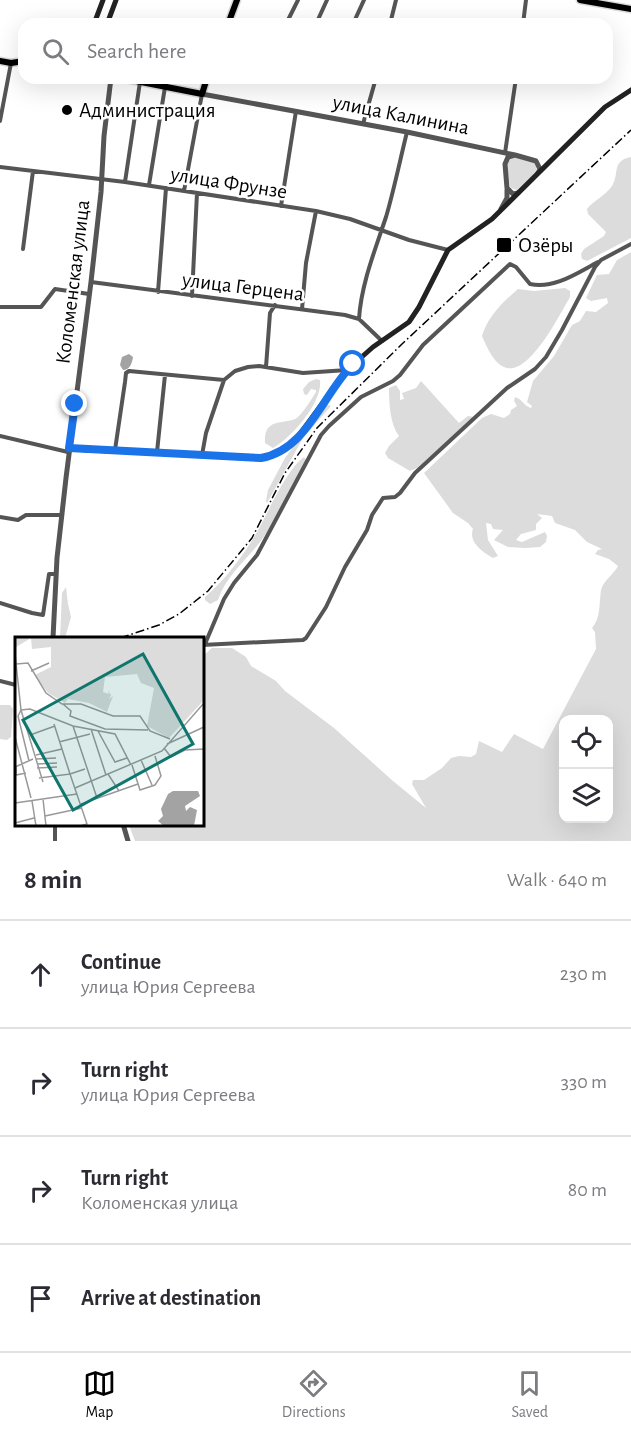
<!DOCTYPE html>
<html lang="en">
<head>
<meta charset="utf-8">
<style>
	:root { --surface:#fff; --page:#f7f7f7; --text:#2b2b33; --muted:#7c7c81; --line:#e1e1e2; --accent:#000 }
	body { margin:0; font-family:"Alegreya Sans",sans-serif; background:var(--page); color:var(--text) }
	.controls { position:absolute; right:18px; bottom:18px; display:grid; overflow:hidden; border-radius:12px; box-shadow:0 6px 24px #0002 }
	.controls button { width:54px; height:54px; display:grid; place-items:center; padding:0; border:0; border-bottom:2px solid var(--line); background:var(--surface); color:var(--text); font:30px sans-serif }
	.stop { position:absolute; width:18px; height:18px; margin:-14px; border:4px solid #1a73e8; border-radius:50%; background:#fff }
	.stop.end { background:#1a73e8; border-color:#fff; box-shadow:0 2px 6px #0008 }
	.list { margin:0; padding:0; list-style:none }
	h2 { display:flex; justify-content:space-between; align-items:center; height:78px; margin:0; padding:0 24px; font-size:26px }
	h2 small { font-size:20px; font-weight:400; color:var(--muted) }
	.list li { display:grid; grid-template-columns:39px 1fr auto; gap:18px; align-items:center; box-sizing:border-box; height:108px; padding:0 24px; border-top:2px solid var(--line) }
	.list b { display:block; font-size:22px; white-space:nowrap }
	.list p { margin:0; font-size:20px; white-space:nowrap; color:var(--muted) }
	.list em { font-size:20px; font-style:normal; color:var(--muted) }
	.icon { flex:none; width:33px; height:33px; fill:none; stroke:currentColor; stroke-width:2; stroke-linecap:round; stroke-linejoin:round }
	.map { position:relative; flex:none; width:631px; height:841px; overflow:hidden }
	.search { position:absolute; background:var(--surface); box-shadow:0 6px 24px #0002; left:18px; right:18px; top:18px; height:66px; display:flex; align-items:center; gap:15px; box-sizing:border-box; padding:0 21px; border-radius:18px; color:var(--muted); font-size:22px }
	.sheet { height:510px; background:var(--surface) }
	nav { display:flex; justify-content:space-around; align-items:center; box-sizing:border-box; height:84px; border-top:2px solid var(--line); background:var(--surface); font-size:16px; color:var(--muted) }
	nav a { display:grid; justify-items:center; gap:3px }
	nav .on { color:var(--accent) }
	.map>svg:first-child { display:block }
	.green { fill:#dcdcdc; fill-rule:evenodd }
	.water { fill:#a3a3a3 }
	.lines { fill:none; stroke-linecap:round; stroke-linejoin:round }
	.primary-casing { stroke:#dbdbdb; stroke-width:9 }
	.minor { stroke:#555; stroke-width:4 }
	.tertiary { stroke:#555; stroke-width:5 }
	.secondary { stroke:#222; stroke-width:5 }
	.primary { stroke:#000; stroke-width:6 }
	.rail { stroke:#000; stroke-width:1.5; stroke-dasharray:9 3 1.5 3; stroke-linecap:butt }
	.route { stroke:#1a73e8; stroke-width:8 }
	.poi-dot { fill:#000; stroke:#fff; stroke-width:2 }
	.labels { text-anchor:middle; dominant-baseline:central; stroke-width:5; stroke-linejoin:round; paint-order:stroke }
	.poi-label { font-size:21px; fill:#000; stroke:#fff; text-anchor:start }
	.street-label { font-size:21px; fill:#000; stroke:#fff }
	.inset-road { fill:none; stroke:#999; stroke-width:1.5 }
	.view { fill:#0f766e; fill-opacity:0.15; stroke:#0f766e; stroke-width:3 }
	.inset-edge { fill:none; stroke:#000; stroke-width:3 }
</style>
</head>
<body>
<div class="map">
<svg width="631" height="841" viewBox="0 0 631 841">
	<rect width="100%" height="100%" fill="#fff"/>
	<path class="green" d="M515 157 533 162 537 167 536 173 517 190 511 188 510 186 507 166 509 159Z
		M631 157V238L587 261 582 259 581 254 584 249 604 236 606 232 588 214 587 209C594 200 605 196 612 186 620 173 611 161 631 157Z
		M631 252V841H135L129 825 202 824 203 656 212 648H232L246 657 251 666 276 681 285 691 334 728 393 781 426 808 412 784 413 780H424L442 768 451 758 459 756 471 757 476 754 479 741 502 752 514 734 543 749 596 649 595 632 592 628C601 618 599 603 601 590 603 581 614 574 618 566L609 559 595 554 598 550 602 549 587 542 575 530 555 523 552 516 537 514 542 518 536 524V530L521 534 516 540 522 542 545 532 547 536 546 542 540 547 525 548 508 547 494 540 503 530 493 529 491 524 486 523 488 540 498 556 493 558C483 552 468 542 473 529L468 523 453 513 424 473 482 418 491 414 504 418 510 414 511 410 517 406 514 401 515 397C522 399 524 406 531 408L532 406 527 402 533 381 554 356 572 325 580 321 586 311 596 312 608 303 607 298 591 301 586 298 597 275 609 274 617 260ZM564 720H608V818H564Z
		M565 288 570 291V297C560 314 531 373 507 368 494 365 487 347 482 336 488 316 503 302 518 289L534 291Z
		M316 379 320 380C323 401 293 437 273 448L265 443C263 415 288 426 298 417 305 410 311 400 316 392V390L311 389 307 395 304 394 303 389 309 382Z
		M421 381 459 423 468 416 474 417 417 468 410 471 388 458 385 453 389 446 399 436C390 424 389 404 389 388L396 385 400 391V400L404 399 402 393 416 388Z
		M326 404 331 406 303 438 267 503 266 501 268 490 285 458Z
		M304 457 306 460C293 485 281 511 265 535 250 558 227 573 218 600L210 604 205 600V597C225 580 244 555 257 532 268 513 286 470 304 457Z
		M66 587 68 604 71 617 65 638H60L62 593Z
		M0 705H10L13 709 11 737 7 740 0 739Z"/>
	<path class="water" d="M129 354 133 357C132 363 130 370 123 370L120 365 122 357Z"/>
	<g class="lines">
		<g class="primary-casing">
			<path id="primary" d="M580 0 631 9
				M228 24 237 0
				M0 61 11 63 24 61
				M121 78 202 94 207 78"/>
		</g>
		<path class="minor" d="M286 24 298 0
			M316 24 327 0
			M353 24 364 0
			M390 24 396 0
			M523 24 526 0
			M0 121 11 63
			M363 124 376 78
			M505 153 516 78
			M0 167 125 182 316 211 350 219 409 240 448 250
			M125 182 140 82
			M149 185 165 87
			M184 191 202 94
			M281 206 296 111
			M23 249 33 171
			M91 282 345 315 359 319 382 341
			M158 292 166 188
			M192 296 197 193
			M0 307H41L55 289 89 294
			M302 309 306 263 316 211
			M359 319C361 285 375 250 386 217 394 190 400 160 407 132
			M266 367 270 313 275 305
			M0 436 68 452
			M115 450 125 382 126 373 129 371 224 380 235 371 248 367 259 366 303 373 347 370
			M157 452 165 375
			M202 455 206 433 224 380
			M0 517 18 520 26 515H62
			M0 603 32 613 43 615 49 574H56
			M205 644 224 599 234 583 257 555 321 435 329 426 361 397 393 381 400 375 423 345 510 264 516 267 530 284C555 289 577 273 598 262
			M202 645 303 640 306 638 326 607 345 567 367 530 372 515 383 498 395 497 400 493 415 473 507 388 535 369 546 357 562 330 595 267 601 260 631 244
			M0 681 16 685
			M55 841V824"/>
		<path class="tertiary" d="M202 94 407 132 515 155
			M518 193 513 194 507 188 505 164 508 157 515 155 536 161 540 169 538 173
			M501 209 507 198V190
			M53 638 57 558 66 478 91 282 101 192 104 136 111 78
			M123 824 128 841"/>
		<path class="secondary" d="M94 24 103 0
			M107 24 116 0
			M69 449 261 458 283 450 294 442 347 370 373 347 409 322 419 307 448 250 492 219 605 107 631 90"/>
		<use href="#primary" class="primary"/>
		<path class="rail" d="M120 638 159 625 179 614 208 591 252 538 285 473 317 428 402 344 631 130"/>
	</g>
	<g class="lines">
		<path class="route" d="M75 404 69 448 261 458C307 450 323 394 353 364"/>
	</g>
	<g class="poi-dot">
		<circle cx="67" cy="110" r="6"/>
		<rect x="496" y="237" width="16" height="16" rx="3"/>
	</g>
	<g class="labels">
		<g class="poi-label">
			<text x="79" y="110">Администрация</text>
			<text x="518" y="245">Озёры</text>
		</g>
		<g class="street-label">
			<text transform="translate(401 115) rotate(11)">улица Калинина</text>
			<text transform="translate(229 183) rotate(9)">улица Фрунзе</text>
			<text transform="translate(73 282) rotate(-83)">Коломенская улица</text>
			<text transform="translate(243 287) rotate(7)">улица Герцена</text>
		</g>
	</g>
	<g transform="translate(15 637)">
		<rect width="189" height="189" fill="#fff"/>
		<path d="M0 0H189V63L154 101 132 89 139 51 126 46 122 37 90 40 88 55 94 57 93 53 96 58 94 62 98 59 92 75 74 66 53 62 50 66 33 56 20 38 36 30V10L17 12 16 1 1 10Z" fill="#dcdcdc"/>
		<path d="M158 154H183L185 159 170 169 171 174 175 170 182 173 179 189H149L143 184 148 179 146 172 153 157Z" fill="#a3a3a3"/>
		<path class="inset-road" d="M0 17 6 73 28 145M1 27 13 26 31 56 47 67H66L98 79H125L135 94 155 102M16 34 34 26M48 67 56 74 55 79 90 92 133 93M6 73 15 72 58 89 100 97 116 128M6 73 3 79 14 124M39 87 55 137 70 132M58 89 82 161M76 92 91 138M83 94 100 125 112 121M15 98 40 89M0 100 16 161M44 105 75 97M152 107 189 90M149 111 156 120 170 113 189 112M21 118 47 112M21 122 41 121M126 123 137 148M22 127 42 126M117 128 125 153 140 148 146 139 140 119M0 130 18 122M1 130V138L11 136M22 131 42 130M93 137 104 154M24 141 55 137 72 187 65 189M60 151 147 114 189 66M28 162 31 189M17 164 21 189M0 166 62 157M66 167 123 147M30 179 67 171M0 186 19 181"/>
		<path class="view" d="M128 17 178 107 58 173 8 83Z"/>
		<rect width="189" height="189" class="inset-edge"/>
	</g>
</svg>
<div class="controls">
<button><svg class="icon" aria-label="locate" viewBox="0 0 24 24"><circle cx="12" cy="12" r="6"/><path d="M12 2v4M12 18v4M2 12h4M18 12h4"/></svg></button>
<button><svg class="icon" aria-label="layers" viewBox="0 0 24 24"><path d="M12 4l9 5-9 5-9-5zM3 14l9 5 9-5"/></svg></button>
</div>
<div class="stop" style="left:353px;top:364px"></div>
<div class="stop end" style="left:75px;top:404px"></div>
<div class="search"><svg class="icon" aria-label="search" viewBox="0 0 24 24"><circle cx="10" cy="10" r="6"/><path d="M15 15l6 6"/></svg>Search here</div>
</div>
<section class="sheet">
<h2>8 min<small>Walk · 640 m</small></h2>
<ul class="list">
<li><svg class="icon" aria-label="ahead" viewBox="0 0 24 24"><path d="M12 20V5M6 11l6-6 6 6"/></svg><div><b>Continue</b><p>улица Юрия Сергеева</p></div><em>230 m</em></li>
<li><svg class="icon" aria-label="right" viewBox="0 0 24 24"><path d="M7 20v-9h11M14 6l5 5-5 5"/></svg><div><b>Turn right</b><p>улица Юрия Сергеева</p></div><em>330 m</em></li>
<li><svg class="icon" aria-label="right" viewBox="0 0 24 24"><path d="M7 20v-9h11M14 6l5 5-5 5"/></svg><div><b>Turn right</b><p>Коломенская улица</p></div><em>80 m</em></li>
<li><svg class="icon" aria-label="arrive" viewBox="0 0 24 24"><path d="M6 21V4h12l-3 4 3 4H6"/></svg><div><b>Arrive at destination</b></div></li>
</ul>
</section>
<nav>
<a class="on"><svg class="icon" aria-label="map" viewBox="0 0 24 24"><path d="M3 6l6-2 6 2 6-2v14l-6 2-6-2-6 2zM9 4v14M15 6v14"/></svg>Map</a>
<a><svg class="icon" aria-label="directions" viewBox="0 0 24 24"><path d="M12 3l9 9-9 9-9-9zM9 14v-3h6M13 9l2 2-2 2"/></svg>Directions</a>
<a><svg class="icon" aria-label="saved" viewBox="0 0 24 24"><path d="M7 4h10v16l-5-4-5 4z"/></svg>Saved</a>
</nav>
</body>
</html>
